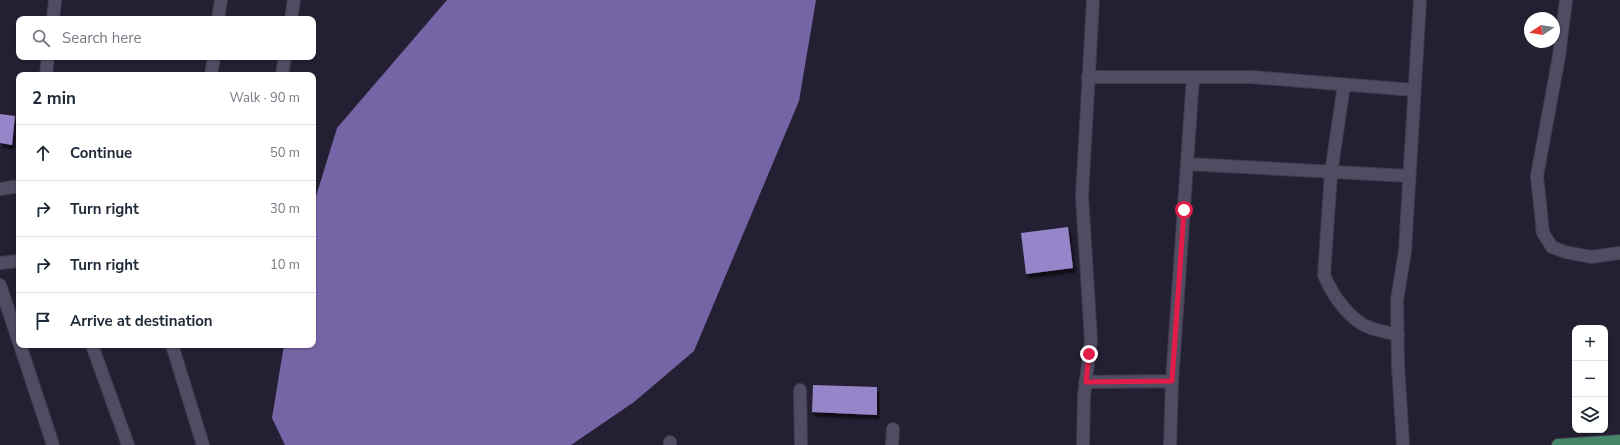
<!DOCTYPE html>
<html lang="en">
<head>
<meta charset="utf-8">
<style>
	:root { --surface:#fff; --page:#f2f2f3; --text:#1f2937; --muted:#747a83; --line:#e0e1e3 }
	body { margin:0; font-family:"Nunito Sans",sans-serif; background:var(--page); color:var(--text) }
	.controls { position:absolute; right:12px; bottom:12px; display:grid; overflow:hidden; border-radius:8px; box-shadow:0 1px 3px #0004 }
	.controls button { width:36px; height:36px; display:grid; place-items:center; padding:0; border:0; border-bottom:1px solid var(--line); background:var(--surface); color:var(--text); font:20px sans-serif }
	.compass { position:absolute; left:1524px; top:12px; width:36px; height:36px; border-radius:50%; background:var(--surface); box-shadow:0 1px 3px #0004; rotate:258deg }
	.stop { position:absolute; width:12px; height:12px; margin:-9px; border:3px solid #e11d48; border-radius:50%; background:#fff }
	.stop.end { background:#e11d48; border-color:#fff; box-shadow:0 1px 4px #0008 }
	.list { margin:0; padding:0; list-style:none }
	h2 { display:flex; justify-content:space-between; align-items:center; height:52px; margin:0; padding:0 16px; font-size:17px }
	h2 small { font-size:13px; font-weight:400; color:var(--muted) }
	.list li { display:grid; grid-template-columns:26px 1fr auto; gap:12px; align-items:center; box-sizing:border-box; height:56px; padding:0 16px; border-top:1px solid var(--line) }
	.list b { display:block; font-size:15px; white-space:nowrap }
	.list em { font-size:13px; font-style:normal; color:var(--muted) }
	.icon { flex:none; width:22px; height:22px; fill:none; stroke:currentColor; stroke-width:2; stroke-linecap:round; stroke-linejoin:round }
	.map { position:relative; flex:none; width:1620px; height:445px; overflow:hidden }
	.search { position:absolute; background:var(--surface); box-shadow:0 1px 3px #0004; left:16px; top:16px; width:300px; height:44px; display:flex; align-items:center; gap:10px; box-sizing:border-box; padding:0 14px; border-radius:8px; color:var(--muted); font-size:15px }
	.panel { position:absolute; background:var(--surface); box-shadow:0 1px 3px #0004; left:16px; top:72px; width:300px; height:276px; border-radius:8px }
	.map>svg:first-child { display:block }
	.water { fill:#7665a6 }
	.building { fill:#9685c9; filter:url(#shadow) }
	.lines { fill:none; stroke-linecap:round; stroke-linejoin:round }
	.minor-casing { stroke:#413c4c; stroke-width:14 }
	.major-casing { stroke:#413c4c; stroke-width:14 }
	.minor { stroke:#514c62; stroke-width:12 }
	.major { stroke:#448667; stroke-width:12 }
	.route { stroke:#e11d48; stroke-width:5 }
</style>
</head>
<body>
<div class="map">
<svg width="1620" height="445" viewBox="0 0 1620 445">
	<defs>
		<filter id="shadow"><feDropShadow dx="2.5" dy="4.5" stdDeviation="1" flood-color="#0009"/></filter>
	</defs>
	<rect width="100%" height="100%" fill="#242033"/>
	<path class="water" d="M447 0H816L799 101 694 351 634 402 571 445H285L272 418 284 345H313V206L337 128Z"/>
	<path class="building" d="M0 114 15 116 12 145 0 143Z
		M1068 227 1073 268 1026 274 1021 233Z
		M813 385 877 387V415L812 412Z"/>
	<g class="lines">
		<g class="minor-casing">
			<path id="minor" d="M1566 0 1559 56 1537 176 1543 233 1552 247 1565 252 1591 257 1620 253
				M53 19 55 0
				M218 19 221 0
				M291 19 294 0
				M46 75 48 57
				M211 75 214 57
				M282 75 285 57
				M1088 77H1251L1414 90
				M1344 85 1331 173 1324 275C1332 294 1344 312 1362 324 1371 330 1387 332 1398 335
				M1187 164 1409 176
				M0 189 19 186
				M0 263 19 261
				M0 285 19 342
				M20 345 53 445
				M92 345 128 445
				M172 345 203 445
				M1085 382 1172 381
				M800 390 801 445
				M670 442V445
				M892 445 893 429
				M1083 445 1084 396 1091 340 1082 196 1093 0
				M1170 445 1172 381 1193 77
				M1403 445 1398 365 1397 300 1405 251 1420 0"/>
		</g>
		<g class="major-casing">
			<path id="major" d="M1558 445 1620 441"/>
		</g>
		<use href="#minor" class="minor"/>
		<use href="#major" class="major"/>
	</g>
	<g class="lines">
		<path class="route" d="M1089 354 1086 382 1172 381 1184 210"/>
	</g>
</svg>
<div class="controls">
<button>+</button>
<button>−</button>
<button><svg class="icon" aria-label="layers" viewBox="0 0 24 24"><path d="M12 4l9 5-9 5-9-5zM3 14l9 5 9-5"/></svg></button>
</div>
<svg class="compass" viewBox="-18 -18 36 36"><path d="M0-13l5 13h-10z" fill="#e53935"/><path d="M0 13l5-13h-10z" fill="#747a83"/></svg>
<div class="stop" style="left:1184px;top:210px"></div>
<div class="stop end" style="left:1089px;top:354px"></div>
<div class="search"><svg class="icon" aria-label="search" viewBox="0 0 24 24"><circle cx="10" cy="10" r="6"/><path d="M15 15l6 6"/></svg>Search here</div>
<section class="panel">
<h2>2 min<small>Walk · 90 m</small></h2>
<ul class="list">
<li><svg class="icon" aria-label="ahead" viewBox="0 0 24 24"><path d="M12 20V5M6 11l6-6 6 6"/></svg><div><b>Continue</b></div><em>50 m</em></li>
<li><svg class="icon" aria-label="right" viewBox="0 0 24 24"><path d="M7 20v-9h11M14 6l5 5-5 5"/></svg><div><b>Turn right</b></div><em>30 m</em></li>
<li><svg class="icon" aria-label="right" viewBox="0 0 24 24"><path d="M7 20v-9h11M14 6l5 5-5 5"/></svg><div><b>Turn right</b></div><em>10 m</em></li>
<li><svg class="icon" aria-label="arrive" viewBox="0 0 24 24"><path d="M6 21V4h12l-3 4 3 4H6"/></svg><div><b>Arrive at destination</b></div></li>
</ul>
</section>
</div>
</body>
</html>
